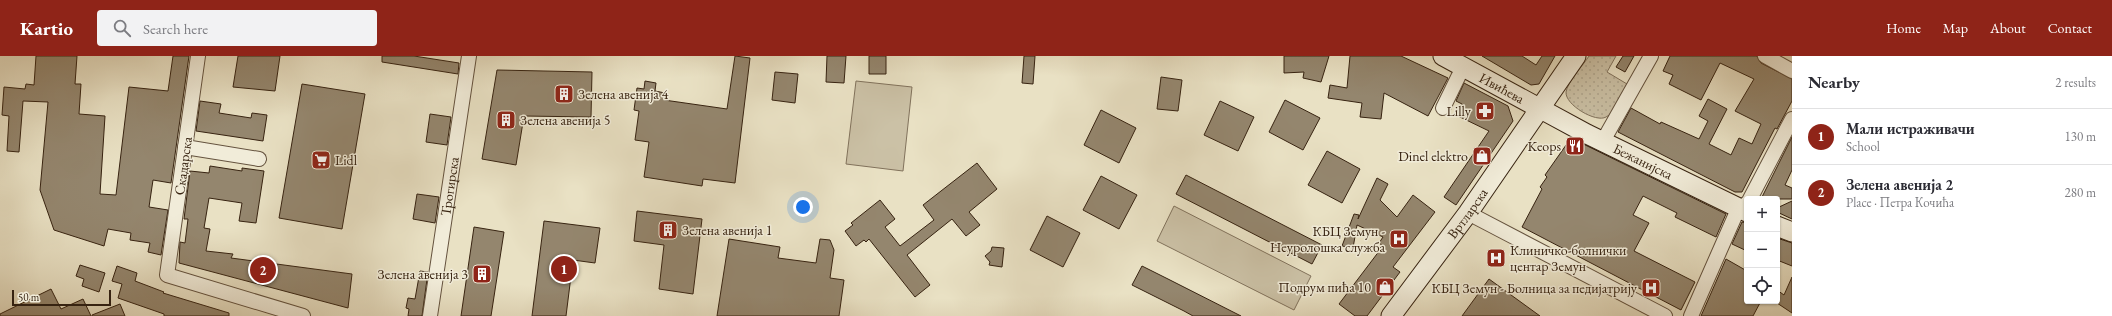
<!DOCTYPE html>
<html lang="en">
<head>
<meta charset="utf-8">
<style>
	:root { --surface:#fff; --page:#f2f2f3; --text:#2b2b33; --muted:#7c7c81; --line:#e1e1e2; --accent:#8f2418 }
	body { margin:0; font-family:"EB Garamond",serif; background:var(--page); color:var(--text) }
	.controls { position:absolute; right:12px; bottom:12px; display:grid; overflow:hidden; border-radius:4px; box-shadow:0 1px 3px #0004 }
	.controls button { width:36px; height:36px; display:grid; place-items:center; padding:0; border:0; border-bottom:1px solid var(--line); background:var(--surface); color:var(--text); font:20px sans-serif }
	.scale { position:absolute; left:12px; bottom:10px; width:99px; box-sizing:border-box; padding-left:4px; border:2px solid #372311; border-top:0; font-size:11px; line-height:14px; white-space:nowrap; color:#372311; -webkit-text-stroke:3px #f1ecd9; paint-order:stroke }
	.you { position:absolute; left:803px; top:151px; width:14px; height:14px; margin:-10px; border:3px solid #fff; border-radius:50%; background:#1a73e8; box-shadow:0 0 0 6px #1a73e833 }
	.badge { display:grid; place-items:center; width:26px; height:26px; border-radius:50%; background:var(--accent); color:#fff; font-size:13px; font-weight:700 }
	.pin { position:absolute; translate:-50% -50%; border:2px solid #fff; box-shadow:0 1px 4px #0006 }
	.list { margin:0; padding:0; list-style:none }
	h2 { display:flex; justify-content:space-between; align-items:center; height:52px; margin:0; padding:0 16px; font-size:17px }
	h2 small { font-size:13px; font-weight:400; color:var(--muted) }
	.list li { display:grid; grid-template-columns:26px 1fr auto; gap:12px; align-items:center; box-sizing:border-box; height:56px; padding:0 16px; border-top:1px solid var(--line) }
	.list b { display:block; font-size:15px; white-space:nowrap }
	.list p { margin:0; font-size:13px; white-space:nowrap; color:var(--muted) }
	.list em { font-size:13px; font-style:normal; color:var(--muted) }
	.icon { flex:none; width:22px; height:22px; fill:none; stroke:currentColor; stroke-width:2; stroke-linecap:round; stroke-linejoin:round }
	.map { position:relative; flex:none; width:1792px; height:260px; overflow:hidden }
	header { display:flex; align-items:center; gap:24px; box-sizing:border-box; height:56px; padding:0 20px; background:var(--accent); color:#fff }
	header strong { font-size:19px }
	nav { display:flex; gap:22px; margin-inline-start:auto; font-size:14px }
	.search { width:280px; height:36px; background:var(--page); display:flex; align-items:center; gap:10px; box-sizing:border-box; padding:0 14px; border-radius:4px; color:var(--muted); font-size:15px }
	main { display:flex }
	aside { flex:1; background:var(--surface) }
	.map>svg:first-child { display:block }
	.grass { fill:url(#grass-dots); stroke:#81725c }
	.park { fill:#cbc1a6; stroke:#81725c }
	.building { fill:#94866e; stroke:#372311 }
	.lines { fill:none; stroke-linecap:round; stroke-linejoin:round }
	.street-casing { stroke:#64523e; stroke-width:16 }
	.secondary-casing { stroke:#372311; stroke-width:21 }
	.street { stroke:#f1ecd9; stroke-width:14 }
	.secondary { stroke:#f1ecd9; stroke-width:19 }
	.labels { text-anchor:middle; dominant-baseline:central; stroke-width:3; stroke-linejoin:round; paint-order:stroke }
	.street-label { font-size:14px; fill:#372311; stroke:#f1ecd9 }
	.poi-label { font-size:14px; fill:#372311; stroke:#f1ecd9; text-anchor:end }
</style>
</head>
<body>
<header>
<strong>Kartio</strong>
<div class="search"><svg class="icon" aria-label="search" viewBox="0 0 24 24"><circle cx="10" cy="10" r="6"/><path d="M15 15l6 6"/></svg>Search here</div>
<nav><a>Home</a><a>Map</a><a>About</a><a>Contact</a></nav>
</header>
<main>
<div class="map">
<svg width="1792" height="260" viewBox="0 0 1792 260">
	<defs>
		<pattern id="grass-dots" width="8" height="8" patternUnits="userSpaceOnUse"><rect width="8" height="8" fill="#cbc1a6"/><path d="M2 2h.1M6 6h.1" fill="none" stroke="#afa68e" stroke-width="1.8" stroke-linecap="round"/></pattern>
	</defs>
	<rect width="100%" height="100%" fill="#e9e1c4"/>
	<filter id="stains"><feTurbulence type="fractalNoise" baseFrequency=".005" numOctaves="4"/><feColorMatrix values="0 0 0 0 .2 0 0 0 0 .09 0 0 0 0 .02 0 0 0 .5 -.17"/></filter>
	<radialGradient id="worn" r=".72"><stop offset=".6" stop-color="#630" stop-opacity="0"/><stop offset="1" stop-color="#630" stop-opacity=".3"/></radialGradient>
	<path class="grass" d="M1589 0H1616L1607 16 1627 28C1622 39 1617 56 1606 61 1596 67 1565 49 1566 36 1567 27 1584 8 1589 0Z"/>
	<path class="park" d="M856 25 912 31 903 115 846 108Z
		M1174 150 1311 220 1294 254 1157 185Z"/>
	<path class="building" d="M36 0H77L75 28H81L79 58 105 60 100 138 116 139 129 31 168 35 173 0H189L171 127 153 124 149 151 168 154 161 199 148 196 150 187 130 184 131 177 108 173 104 190 54 174 40 134 48 46 23 45 19 96 7 95 9 60 2 59 4 31 25 33 26 28 34 29Z
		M238 0H280L275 35 233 31Z
		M382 0H414L459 7 458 18 382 6Z
		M735 0 750 2 735 127 703 123 702 130 644 121 649 86 635 84 639 55 634 54 637 32 644 33 645 25 656 27 655 35 665 37 664 44 727 53Z
		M827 0H846L844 27 826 26Z
		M869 0H886V18H869Z
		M1024 0H1035L1033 28 1022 27Z
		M1284 0H1329L1321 26 1303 22 1304 16 1284 17Z
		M1350 0H1401L1448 22 1428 60 1384 37 1381 63 1360 61 1362 47 1328 42 1330 29 1347 32Z
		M1482 0H1522L1536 9 1542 0H1555L1539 28 1531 29Z
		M1623 0H1634L1625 16 1616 11Z
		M1670 0H1757L1761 7 1792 23V45L1777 73 1775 72 1742 136H1735L1618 76 1631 52 1660 68 1661 66 1699 83 1708 65 1699 60 1708 43 1727 53 1709 88 1731 99 1739 82 1752 88 1761 68 1735 55 1754 23 1720 7 1701 44 1669 28 1673 19 1663 15Z
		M497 14 592 16 591 61 524 60 516 109 482 103Z
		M775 16 798 18 795 47 772 44Z
		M1161 21 1182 24 1178 55 1157 53Z
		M1464 27 1508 50 1513 65 1456 149 1444 141 1489 75 1458 60 1462 48 1456 45Z
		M302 28 365 38 342 173 279 162Z
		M1285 44 1320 62 1303 94 1269 76Z
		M200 45 221 48 219 57 251 62 252 57 267 59 263 85 196 75Z
		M1220 45 1254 61 1238 95 1204 79Z
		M1101 54 1136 72 1119 107 1084 89Z
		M430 58 451 61 447 89 426 86Z
		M1792 81V114L1785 129 1792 132V143H1761Z
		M1571 82 1726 158 1716 181 1675 161 1677 157 1643 140 1633 159 1649 167 1634 195 1695 226 1681 254 1522 171 1542 133 1540 131 1547 121 1545 119Z
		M1327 95 1360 113 1342 147 1308 129Z
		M977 107 997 133 969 156 980 169 966 180 952 163 907 199 930 229 915 241 869 183 866 186 864 184 856 190 845 175 853 169 851 167 880 144 895 163 885 171 900 190 934 164 923 149Z
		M210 110 242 115V112L264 115 256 167 239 165 242 147 209 142 204 172 210 173 206 195 233 198 231 202 352 218 348 252 179 207 180 186 185 187 188 163H184L190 115 209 117Z
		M1186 119 1322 189 1312 208 1176 138Z
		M1101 120 1137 139 1119 173 1083 154Z
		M1377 122 1388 128 1380 144 1397 161 1413 139 1435 156 1393 211 1400 216 1367 260H1355L1339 248 1383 190 1379 187 1383 181 1357 169 1353 192 1342 190 1354 158 1359 159 1358 163Z
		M417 138 439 141 435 167 413 163Z
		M1792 145V163L1777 156V152Z
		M637 155 702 163 693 238 659 233 664 189 634 185Z
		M1047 160 1080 177 1063 211 1030 194Z
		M544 165 600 172 595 207 573 204 566 260H532Z
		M1742 166 1747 167V195L1732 188Z
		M474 171 504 176 491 260H461Z
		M1777 182 1792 187V210L1777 204Z
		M729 183 780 191 778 202 816 207 820 183 830 184 834 194 830 222 844 224 839 260H717Z
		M992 191 1004 192 1002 211 989 209 990 206 985 200 991 195Z
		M1726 203 1747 215V245H1761L1753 260H1701Z
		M80 209 105 217 99 236 82 230 84 223 76 220Z
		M117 210 137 217 135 225 164 236 163 237 229 257V260H164V258L118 242 122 228 112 225Z
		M1142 210 1168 223 1241 260H1193L1184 255 1132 229Z
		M420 215 428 216 422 260H408L409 253 406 252 408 242 415 243Z
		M1792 221V257L1777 247V234L1784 239Z
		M1489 223 1540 260H1462Z
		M51 233 61 253 83 243 91 260H0V258Z
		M120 248 125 260H92V259Z"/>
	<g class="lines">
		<g class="street-casing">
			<g id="street">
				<path d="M198 0 167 219 303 260"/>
				<path d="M1765 0 1792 15"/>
				<path d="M1443 52 1463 11"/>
				<path d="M1603 85 1651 0"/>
				<path d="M185 91 259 103"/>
				<path d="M1750 143 1792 63"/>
				<path d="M1468 157 1665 260"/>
				<path id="s1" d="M430 260 469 0"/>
				<path d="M1691 260 1735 160 1747 147"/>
			</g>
		</g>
		<g class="secondary-casing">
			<g id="secondary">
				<path id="s2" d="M1443 0 1587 78 1747 156"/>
				<path d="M1777 170 1792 176"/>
				<path id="s3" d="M1391 260 1468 157 1576 0"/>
			</g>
		</g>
		<use href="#street" class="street"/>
		<use href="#secondary" class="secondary"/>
	</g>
	<defs>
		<g id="building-square" transform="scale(1)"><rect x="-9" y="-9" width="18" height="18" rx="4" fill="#8f2418" stroke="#f1ecd9"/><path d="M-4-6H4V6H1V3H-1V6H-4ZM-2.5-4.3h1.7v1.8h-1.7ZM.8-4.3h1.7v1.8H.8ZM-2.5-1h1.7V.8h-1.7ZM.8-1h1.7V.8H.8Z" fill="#fff"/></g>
		<g id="pharmacy-square" transform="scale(1)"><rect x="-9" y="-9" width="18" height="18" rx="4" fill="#8f2418" stroke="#f1ecd9"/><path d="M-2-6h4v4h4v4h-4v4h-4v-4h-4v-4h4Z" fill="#fff"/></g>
		<g id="restaurant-square" transform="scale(1)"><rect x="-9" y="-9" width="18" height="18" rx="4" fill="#8f2418" stroke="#f1ecd9"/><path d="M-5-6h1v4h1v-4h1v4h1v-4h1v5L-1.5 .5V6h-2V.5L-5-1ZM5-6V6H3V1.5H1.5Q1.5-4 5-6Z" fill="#fff"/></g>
		<g id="shop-square" transform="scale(1)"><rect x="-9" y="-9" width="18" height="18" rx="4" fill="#8f2418" stroke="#f1ecd9"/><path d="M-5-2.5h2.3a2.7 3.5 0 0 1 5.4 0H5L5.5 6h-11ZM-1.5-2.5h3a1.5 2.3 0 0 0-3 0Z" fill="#fff"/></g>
		<g id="supermarket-square" transform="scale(1)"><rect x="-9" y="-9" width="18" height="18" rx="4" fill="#8f2418" stroke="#f1ecd9"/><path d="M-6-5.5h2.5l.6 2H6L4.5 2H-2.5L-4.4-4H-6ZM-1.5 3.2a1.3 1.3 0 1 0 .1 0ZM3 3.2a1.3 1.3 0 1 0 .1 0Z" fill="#fff"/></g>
		<g id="hospital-square" transform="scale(1)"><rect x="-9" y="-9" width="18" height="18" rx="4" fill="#8f2418" stroke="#f1ecd9"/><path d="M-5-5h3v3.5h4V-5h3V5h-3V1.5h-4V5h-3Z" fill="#fff"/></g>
	</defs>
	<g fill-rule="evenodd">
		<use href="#building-square" x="564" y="38"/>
		<use href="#pharmacy-square" x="1485" y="55"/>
		<use href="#building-square" x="506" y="64"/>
		<use href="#restaurant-square" x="1575" y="90"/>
		<use href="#shop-square" x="1482" y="100"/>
		<use href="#supermarket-square" x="321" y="104"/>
		<use href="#building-square" x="668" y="174"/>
		<use href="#hospital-square" x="1399" y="183"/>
		<use href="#hospital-square" x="1496" y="202"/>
		<use href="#building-square" x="482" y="218"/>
		<use href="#shop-square" x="1385" y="231"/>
		<use href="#hospital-square" x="1651" y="232"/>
	</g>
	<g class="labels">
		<g class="street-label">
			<text stroke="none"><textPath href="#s2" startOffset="67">Ивићева</textPath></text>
			<text stroke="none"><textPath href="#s2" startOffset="226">Бежанијска</textPath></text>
			<text transform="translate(183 110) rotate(-82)">Скадарска</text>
			<text stroke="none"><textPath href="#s1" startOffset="131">Трогирска</textPath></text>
			<text stroke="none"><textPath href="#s3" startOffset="128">Вртларска</textPath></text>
		</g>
		<g class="poi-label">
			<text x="578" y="38" text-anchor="start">Зелена авенија 4</text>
			<text x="1471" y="55">Lilly</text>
			<text x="520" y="64" text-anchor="start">Зелена авенија 5</text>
			<text x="1561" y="90">Keops</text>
			<text x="1468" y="100">Dinel elektro</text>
			<text x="335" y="104" text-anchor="start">Lidl</text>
			<text x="682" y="174" text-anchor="start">Зелена авенија 1</text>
			<text x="1385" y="175">КБЦ Земун -<tspan x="1385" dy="16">Неуролошка служба</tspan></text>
			<text x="1510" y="194" text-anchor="start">Клиничко-болнички<tspan x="1510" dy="16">центар Земун</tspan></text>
			<text x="468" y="218">Зелена авенија 3</text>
			<text x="1371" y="231">Подрум пића 10</text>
			<text x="1637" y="232">КБЦ Земун - Болница за педијатрију</text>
		</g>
	</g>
	<rect width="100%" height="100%" filter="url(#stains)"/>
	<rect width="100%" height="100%" fill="url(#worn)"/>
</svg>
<div class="controls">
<button>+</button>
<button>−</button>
<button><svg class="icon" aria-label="locate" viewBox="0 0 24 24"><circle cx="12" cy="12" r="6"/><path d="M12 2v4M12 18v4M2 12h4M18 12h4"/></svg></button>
</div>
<div class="scale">50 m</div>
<div class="you"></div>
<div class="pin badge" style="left:564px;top:213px">1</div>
<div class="pin badge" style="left:263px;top:214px">2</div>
</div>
<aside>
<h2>Nearby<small>2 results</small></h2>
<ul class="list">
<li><span class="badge">1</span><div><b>Мали истраживачи</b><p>School</p></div><em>130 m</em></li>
<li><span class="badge">2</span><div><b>Зелена авенија 2</b><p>Place · Петра Кочића</p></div><em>280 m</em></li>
</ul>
</aside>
</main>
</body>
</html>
